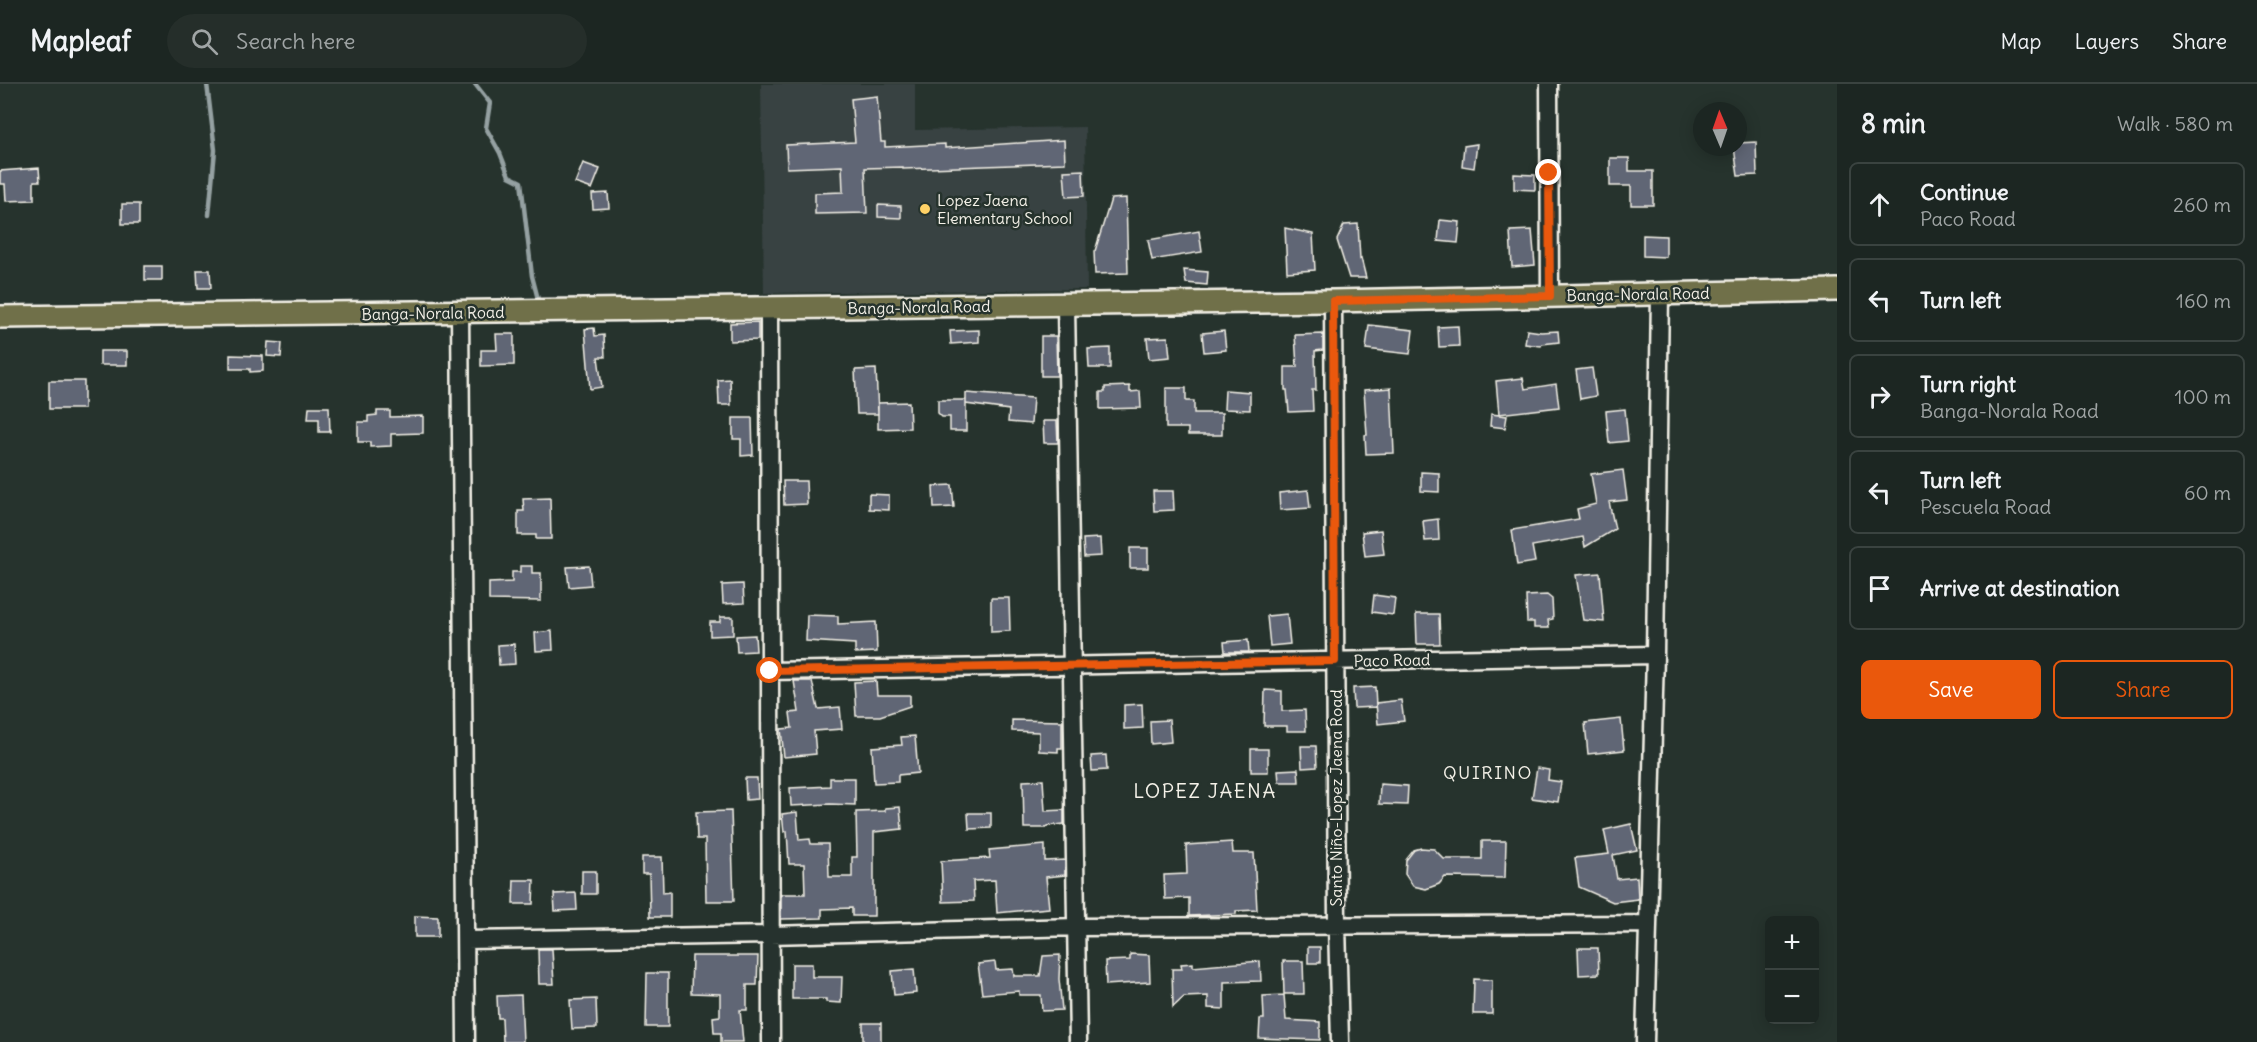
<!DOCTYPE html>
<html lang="en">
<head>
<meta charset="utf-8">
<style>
	:root { --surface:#1c2622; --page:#252e2a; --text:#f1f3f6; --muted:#a0a5a5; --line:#3a4340; --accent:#ea580c }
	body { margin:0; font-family:Delius,sans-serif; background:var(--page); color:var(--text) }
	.controls { position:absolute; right:18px; bottom:18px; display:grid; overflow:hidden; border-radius:9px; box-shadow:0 3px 15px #0003 }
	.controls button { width:54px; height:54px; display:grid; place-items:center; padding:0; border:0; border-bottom:2px solid var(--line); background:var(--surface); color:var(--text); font:30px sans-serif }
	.compass { position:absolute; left:1693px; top:18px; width:54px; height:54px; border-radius:50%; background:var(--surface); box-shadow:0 3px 15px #0003; rotate:358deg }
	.stop { position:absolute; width:18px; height:18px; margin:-14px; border:4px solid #ea580c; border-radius:50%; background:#fff }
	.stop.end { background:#ea580c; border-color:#fff; box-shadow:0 2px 6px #0008 }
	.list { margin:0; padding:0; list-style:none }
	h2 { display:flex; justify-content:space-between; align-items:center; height:78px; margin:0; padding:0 24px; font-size:26px }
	h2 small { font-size:20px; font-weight:400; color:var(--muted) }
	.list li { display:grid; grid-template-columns:39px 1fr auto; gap:18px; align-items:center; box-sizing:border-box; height:84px; margin:0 12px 12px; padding:0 12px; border:2px solid var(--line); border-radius:9px }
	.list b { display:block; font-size:22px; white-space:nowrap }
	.list p { margin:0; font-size:20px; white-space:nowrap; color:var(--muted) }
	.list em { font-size:20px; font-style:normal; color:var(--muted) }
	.actions { display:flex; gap:12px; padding:18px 24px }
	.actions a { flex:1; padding:14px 0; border:2px solid var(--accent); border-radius:9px; text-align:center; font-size:21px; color:var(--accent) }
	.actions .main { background:var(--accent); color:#fff }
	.icon { flex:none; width:33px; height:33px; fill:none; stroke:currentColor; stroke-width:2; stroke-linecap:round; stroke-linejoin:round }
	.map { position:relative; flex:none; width:1837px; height:958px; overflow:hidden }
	header { display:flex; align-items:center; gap:36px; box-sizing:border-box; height:84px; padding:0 30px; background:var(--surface); border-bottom:2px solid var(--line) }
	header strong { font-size:28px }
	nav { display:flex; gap:33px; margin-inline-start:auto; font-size:21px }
	.search { width:420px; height:54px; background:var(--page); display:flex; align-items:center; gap:15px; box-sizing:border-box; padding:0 21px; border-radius:33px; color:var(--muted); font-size:22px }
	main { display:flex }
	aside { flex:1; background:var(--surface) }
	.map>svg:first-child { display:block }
	.built { fill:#384242 }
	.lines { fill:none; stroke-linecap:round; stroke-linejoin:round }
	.stream { stroke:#95a1a2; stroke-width:4.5 }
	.building { fill:#616674; stroke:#f4f1e8; stroke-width:1.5 }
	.minor-casing { stroke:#f4f1e8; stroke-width:21 }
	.major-casing { stroke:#f4f1e8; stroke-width:26 }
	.minor { stroke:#26332d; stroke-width:16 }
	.major { stroke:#6f704a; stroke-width:21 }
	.route { stroke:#ea580c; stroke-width:8 }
	.poi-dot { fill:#ffd166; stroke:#26332d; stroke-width:2 }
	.labels { text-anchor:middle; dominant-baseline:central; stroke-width:5; stroke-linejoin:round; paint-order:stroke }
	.poi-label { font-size:16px; fill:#f4f1e8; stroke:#26332d; text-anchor:start }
	.street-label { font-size:16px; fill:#f4f1e8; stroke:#26332d }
	.neighbourhood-label { font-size:18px; letter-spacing:1.5px; fill:#f4f1e8; stroke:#26332d }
	.quarter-label { font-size:20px; letter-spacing:1.5px; fill:#f4f1e8; stroke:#26332d }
</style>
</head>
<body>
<header>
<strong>Mapleaf</strong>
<div class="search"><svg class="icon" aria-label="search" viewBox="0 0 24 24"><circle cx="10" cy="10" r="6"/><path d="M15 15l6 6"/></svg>Search here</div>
<nav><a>Map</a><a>Layers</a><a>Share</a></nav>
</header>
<main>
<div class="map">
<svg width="1837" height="958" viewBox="0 0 1837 958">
	<rect width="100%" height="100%" fill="#26332d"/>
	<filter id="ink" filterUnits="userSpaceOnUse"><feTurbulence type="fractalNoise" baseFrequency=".0167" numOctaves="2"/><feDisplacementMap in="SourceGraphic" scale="12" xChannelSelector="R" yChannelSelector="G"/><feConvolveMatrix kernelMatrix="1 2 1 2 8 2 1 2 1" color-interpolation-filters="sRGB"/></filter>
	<g filter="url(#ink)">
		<path class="built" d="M761 0H915V46L1085 43 1087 205 764 209Z"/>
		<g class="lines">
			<path class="stream" d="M207 0 215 66 209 131
				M475 0 490 19 486 44 500 69 509 92 521 98 532 192 539 219"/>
		</g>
		<path class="building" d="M877 12 881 58H885V63L945 60V64L1064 56 1065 79 903 85V83L865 84 867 129 815 130V109L843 108 842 82 787 84 786 61 855 58 851 15Z
			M1756 58 1757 91 1738 92 1734 63H1738V59Z
			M1477 60 1474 84 1462 82 1464 62Z
			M1610 74H1629V87H1653V121H1631V102H1610Z
			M583 79 600 85 592 105 575 99Z
			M39 84 40 97H34V116L6 117 5 100H0V87Z
			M1083 86 1084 112 1066 113 1064 87Z
			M1514 90 1535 91V106L1514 105Z
			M608 109 609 124 593 125 592 110Z
			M1126 114 1128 189 1095 190 1094 167H1095L1111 115Z
			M122 120H139V140H122Z
			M878 121 901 122V134L878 133Z
			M1440 136 1460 138 1458 159 1438 157Z
			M1358 140 1360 175 1361 174 1366 194H1349L1337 156 1344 141Z
			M1285 144 1313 150 1315 186 1287 188Z
			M1532 146 1535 181 1512 183 1510 147Z
			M1199 147 1202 168 1152 176 1148 156Z
			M1643 151 1666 152V173L1643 172Z
			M145 182H162V196H145Z
			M197 186H210L211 204H198Z
			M1184 186 1208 188 1207 201 1186 199Z
			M758 238V256L730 257V239Z
			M1369 241 1413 246 1410 270 1366 265Z
			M1458 242 1459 262 1439 263 1438 243Z
			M594 244 595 252 604 251 605 273H598L602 303 590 305 585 245Z
			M979 246V258L951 260 950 247Z
			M1527 246 1541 248 1558 247 1559 258 1542 260 1541 262 1525 260Z
			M1224 247 1226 266 1204 268 1202 249Z
			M496 250H514V281L481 282V266H497Z
			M1323 250V266L1315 267 1316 306H1312L1313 327 1289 328 1287 306H1285V283H1297L1295 251Z
			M1041 252H1056L1057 292H1041Z
			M1168 253 1170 273 1149 275 1147 254Z
			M268 258 282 259 281 273 267 272Z
			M1110 264V284H1089L1088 265Z
			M100 267H127V281H100Z
			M230 271 263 272V287L250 288V285H230Z
			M1592 284 1596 312 1580 315 1576 286Z
			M876 285 878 330H857L855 286Z
			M1523 294 1525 305 1556 300 1559 323 1499 330 1496 297Z
			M730 295 731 321H719L718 296Z
			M49 297H84V325H49Z
			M1130 302V308L1140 307 1141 324 1100 325V308H1105V303Z
			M1166 304H1186V317H1194V329H1222V351H1188V344H1166Z
			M1391 304 1394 369 1366 370 1365 351H1367L1364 306Z
			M1225 306 1250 308V326L1224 325Z
			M966 309 1033 314 1031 340 1008 338 1009 326 966 320Z
			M938 316H966V347H950V333H942L938 329Z
			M909 318 910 344 878 345V319Z
			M309 323H329L330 348H319V335H308Z
			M1625 325 1628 357 1609 359 1606 327Z
			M377 327H390V333L423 332V349L391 350V362L370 363V358H358V338H368V332L377 331Z
			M1491 330 1507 332 1505 344 1490 342Z
			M733 334H752L753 371 741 372V355H733Z
			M1043 337H1057L1058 359H1044Z
			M1623 386 1627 416 1609 418 1615 445 1585 463 1583 453 1532 462 1535 478 1517 481 1512 446 1579 435 1577 425 1596 420 1591 390Z
			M1421 388 1439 389V408L1421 407Z
			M783 397H806L807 420 784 421Z
			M952 401 954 423 934 424 933 402Z
			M1308 406 1310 424 1280 426 1279 409Z
			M1153 407H1173L1174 426 1154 427Z
			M869 410 889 411V426L869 425Z
			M550 414 551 455H536V451H518V427H524L523 415Z
			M1438 435 1439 456 1425 457 1423 437Z
			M1381 446 1384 470 1365 472 1362 448Z
			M1100 454 1101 472 1084 473 1083 455Z
			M1130 464H1148V484H1130Z
			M520 482H532V489H541V517L489 516V499L512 498V488H520Z
			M589 482 591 501 569 503 567 483Z
			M1600 489 1604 538 1583 536 1576 491Z
			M743 500 744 519 723 520 722 501Z
			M1374 511 1395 514 1393 531 1372 528Z
			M1547 511 1552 515 1553 535 1548 536 1549 544H1534V538H1527L1526 512Z
			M991 514H1009L1010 547 991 548Z
			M1287 530 1290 560 1270 562 1267 532Z
			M1416 530H1439L1440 560H1417Z
			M807 531 838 532V540L876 538 877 568 855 569V560L806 557Z
			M720 533H733V551L710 552V538H720Z
			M552 547 553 566 536 567 535 549Z
			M755 551 756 567 737 568 736 552Z
			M1248 556 1249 568H1225L1224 558Z
			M514 560 515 580 499 581 498 561Z
			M794 597H812L818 625 840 623 842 645 814 647 816 670 784 673 781 645 792 644 790 629 799 628Z
			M876 597 877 611H910V622L880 632H856L854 598Z
			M1375 603 1376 623 1354 624 1353 604Z
			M1265 606 1282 607V627L1305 626 1306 647H1287V642H1264Z
			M1401 616 1404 637 1378 640 1376 619Z
			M1142 620 1143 644 1124 645V621Z
			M1621 635 1624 666 1588 670 1585 639Z
			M1012 636 1062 637V664H1058V668L1039 667V648L1012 647Z
			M1169 636 1171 658 1151 660 1150 637Z
			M915 652 918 689 898 691V698L874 699 872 663 902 661 901 653Z
			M1301 662H1316L1317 683 1302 684Z
			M1251 665H1268V688H1251Z
			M1106 671 1107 686 1092 687 1091 672Z
			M1537 684 1549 686 1548 696 1561 698 1558 718 1532 714Z
			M1298 685 1299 698H1279L1278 686Z
			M745 694H757L758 715 746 716Z
			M830 694H855V721L830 720 791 722 790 704 830 702Z
			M1043 696 1045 727 1064 726V740L1047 742 1046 744H1024L1023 697Z
			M1380 700 1408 702 1407 721 1379 720Z
			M900 723 902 745 874 748V832H852V824L822 825V834L781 835V810H805L804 780H789L787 747 784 748 782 730 797 728 799 756 810 755 811 760H828L829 793H852V773H857L856 728 885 727V724Z
			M731 727 734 817H706L705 755H697L696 728Z
			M968 729H991V744L969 745Z
			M1631 740 1637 766 1613 771 1617 795 1637 793 1638 815 1613 818 1579 803 1575 774 1609 770 1604 746Z
			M1482 757H1506L1505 794 1445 793 1439 800 1426 805 1413 802 1405 790 1406 776 1414 766 1421 764 1434 765 1444 775H1482Z
			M1232 758 1233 769H1254L1257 826 1236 827V830L1189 832V814L1165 815 1164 791 1187 790 1186 761Z
			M1045 761V777L1065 776V791L1046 793 1049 824 997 829 995 796 973 797 974 817 943 818 941 777 990 774 989 766Z
			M642 773H662L663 809 670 808V833H650L649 790H642Z
			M582 787H596V810H582Z
			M514 796H534L533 820H513Z
			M576 809 577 826 555 827 554 810Z
			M415 832 438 833V853H415Z
			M1308 863H1320V879H1308Z
			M1578 864H1598L1599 890 1579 891Z
			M538 865H552L554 900H539Z
			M1130 870 1149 871 1150 898 1106 901 1105 877 1130 876Z
			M1060 871 1059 895 1062 926 1042 927 1041 911H1019V907L982 910 978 880 995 878 996 886 1013 885 1014 892H1040L1043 872Z
			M692 872H758L757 901H747V926H740L743 958H721V949H714L713 933 720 932V910L691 909Z
			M1260 877 1261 897 1224 898V925L1208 924V912L1184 913 1173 923 1172 885H1182L1181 880 1193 879V883Z
			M1283 877H1303L1304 910H1284Z
			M792 880H812V893H842L841 919 826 918V915H792Z
			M914 885 916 909 894 911 892 887Z
			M647 889H668V943H646Z
			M1474 895 1492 896V930H1473Z
			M521 911 523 958H503L502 934H498L497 912Z
			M1284 911 1286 936 1320 938V956L1259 954 1260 935H1264L1263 912Z
			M596 915 597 944 572 945 570 916Z
			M863 939H881V958H863Z"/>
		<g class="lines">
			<g class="minor-casing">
				<path id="minor" d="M1549 0 1550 212
					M1333 217 1337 840 1340 958
					M1066 221 1078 958
					M769 225 771 958
					M460 228 466 958
					M769 587 1655 571
					M466 856 770 851 1078 843 1647 840
					M1645 958 1655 571 1660 209"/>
			</g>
			<g class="major-casing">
				<path id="major" d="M0 233 1333 217 1837 206"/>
			</g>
			<use href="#minor" class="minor"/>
			<use href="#major" class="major"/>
		</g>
	</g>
	<g class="lines" filter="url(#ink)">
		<path class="route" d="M770 587 1335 577 1333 217 1550 212 1549 89"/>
	</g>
	<circle class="poi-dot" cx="925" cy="125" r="6"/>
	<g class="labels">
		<g class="poi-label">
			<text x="937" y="116">Lopez Jaena<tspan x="937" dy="18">Elementary School</tspan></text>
		</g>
		<g class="street-label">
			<text transform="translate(1638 210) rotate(-1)">Banga-Norala Road</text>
			<text transform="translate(919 223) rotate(-1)">Banga-Norala Road</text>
			<text transform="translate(433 229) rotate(-1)">Banga-Norala Road</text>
			<text transform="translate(1392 576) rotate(-1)">Paco Road</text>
			<text transform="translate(1336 714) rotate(-90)">Santo Niño-Lopez Jaena Road</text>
		</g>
		<g class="neighbourhood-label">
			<text x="1488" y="688">QUIRINO</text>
		</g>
		<g class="quarter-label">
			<text x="1205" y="706">LOPEZ JAENA</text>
		</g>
	</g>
</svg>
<div class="controls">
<button>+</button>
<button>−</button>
</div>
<svg class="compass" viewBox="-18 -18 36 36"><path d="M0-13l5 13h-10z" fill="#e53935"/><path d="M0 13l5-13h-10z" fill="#a0a5a5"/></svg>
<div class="stop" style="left:770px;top:587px"></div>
<div class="stop end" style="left:1549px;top:89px"></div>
</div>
<aside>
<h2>8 min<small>Walk · 580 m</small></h2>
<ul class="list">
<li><svg class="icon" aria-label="ahead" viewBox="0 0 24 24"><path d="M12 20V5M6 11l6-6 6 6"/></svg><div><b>Continue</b><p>Paco Road</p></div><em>260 m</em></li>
<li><svg class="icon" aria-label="left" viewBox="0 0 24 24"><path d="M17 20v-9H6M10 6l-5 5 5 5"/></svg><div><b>Turn left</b></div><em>160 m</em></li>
<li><svg class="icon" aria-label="right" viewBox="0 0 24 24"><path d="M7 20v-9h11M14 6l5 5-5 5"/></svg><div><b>Turn right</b><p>Banga-Norala Road</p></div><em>100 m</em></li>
<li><svg class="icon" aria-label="left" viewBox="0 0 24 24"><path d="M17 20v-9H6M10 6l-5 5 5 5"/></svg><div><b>Turn left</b><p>Pescuela Road</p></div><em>60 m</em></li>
<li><svg class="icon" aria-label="arrive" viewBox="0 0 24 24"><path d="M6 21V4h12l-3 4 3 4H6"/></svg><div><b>Arrive at destination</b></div></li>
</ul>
<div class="actions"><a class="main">Save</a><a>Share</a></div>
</aside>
</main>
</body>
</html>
